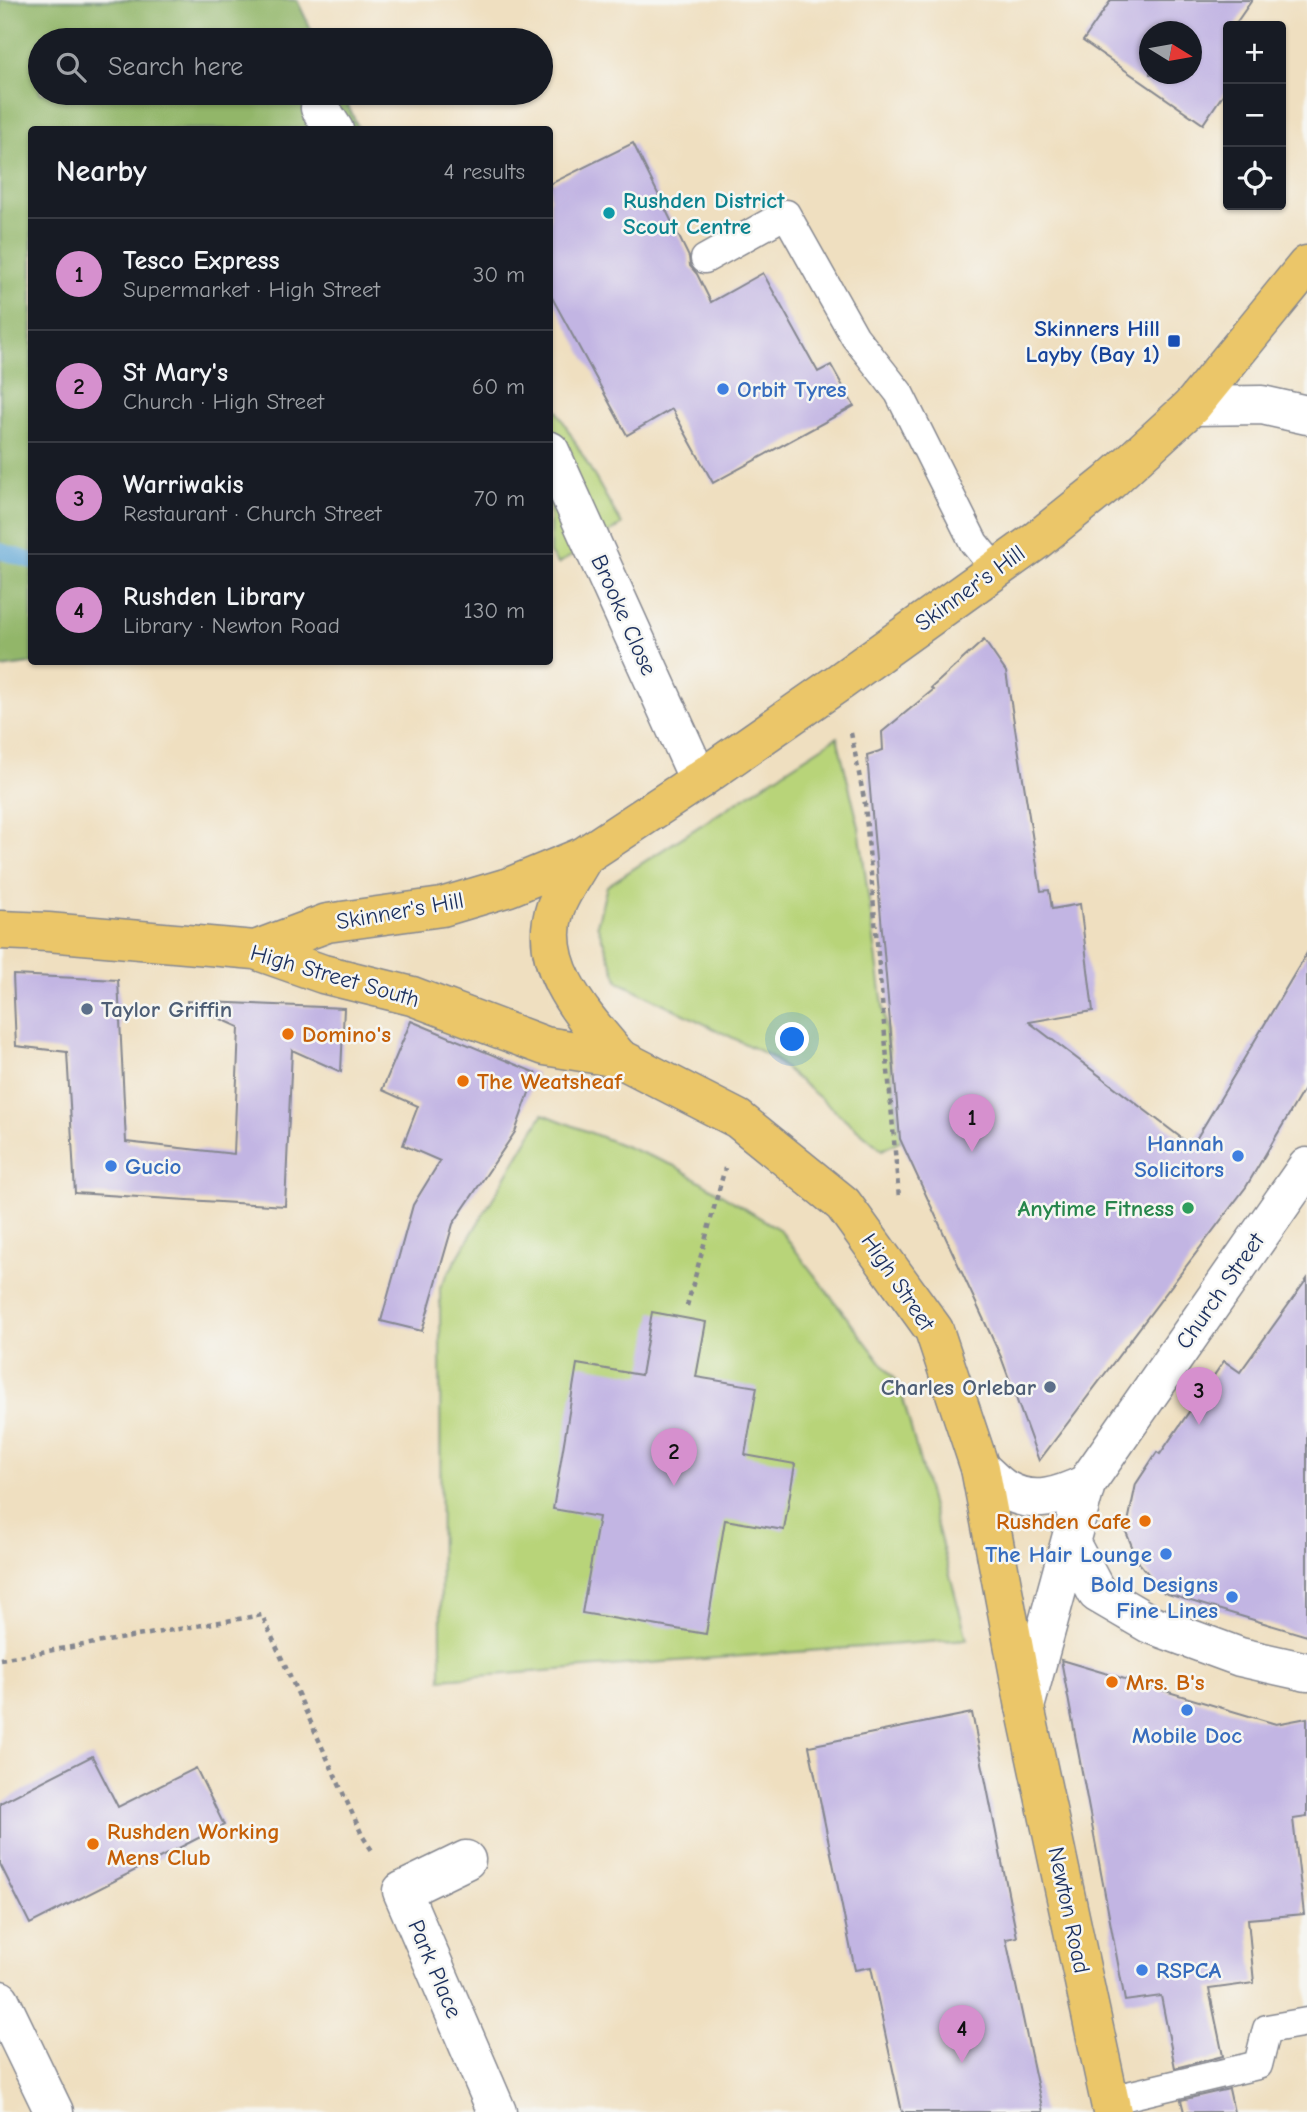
<!DOCTYPE html>
<html lang="en">
<head>
<meta charset="utf-8">
<style>
	:root { --surface:#171b24; --page:#242831; --text:#f1f3f6; --muted:#9ea1a6; --line:#363941; --accent:#d690ce }
	body { margin:0; font-family:"Comic Neue",sans-serif; background:var(--page); color:var(--text) }
	.controls { position:absolute; right:21px; top:21px; display:grid; overflow:hidden; border-radius:7px; box-shadow:0 2px 5px #0004 }
	.controls button { width:63px; height:63px; display:grid; place-items:center; padding:0; border:0; border-bottom:2px solid var(--line); background:var(--surface); color:var(--text); font:35px sans-serif }
	.compass { position:absolute; left:1139px; top:21px; width:63px; height:63px; border-radius:50%; background:var(--surface); box-shadow:0 2px 5px #0004; rotate:101deg }
	.you { position:absolute; left:793px; top:1040px; width:24px; height:24px; margin:-18px; border:5px solid #fff; border-radius:50%; background:#1a73e8; box-shadow:0 0 0 10px #1a73e833 }
	.badge { display:grid; place-items:center; width:46px; height:46px; border-radius:50%; background:var(--accent); color:#111; font-size:23px; font-weight:700 }
	.pin { position:absolute; translate:-50% -58px; filter:drop-shadow(0 2px 4px #0008) }
	.pin::after { content:''; position:absolute; top:37px; width:24px; height:21px; background:inherit; clip-path:polygon(0 0,100% 0,50% 100%) }
	.list { margin:0; padding:0; list-style:none }
	h2 { display:flex; justify-content:space-between; align-items:center; height:91px; margin:0; padding:0 28px; font-size:30px }
	h2 small { font-size:23px; font-weight:400; color:var(--muted) }
	.list li { display:grid; grid-template-columns:46px 1fr auto; gap:21px; align-items:center; box-sizing:border-box; height:112px; padding:0 28px; border-top:2px solid var(--line) }
	.list b { display:block; font-size:26px; white-space:nowrap }
	.list p { margin:0; font-size:23px; white-space:nowrap; color:var(--muted) }
	.list em { font-size:23px; font-style:normal; color:var(--muted) }
	.icon { flex:none; width:38px; height:38px; fill:none; stroke:currentColor; stroke-width:2; stroke-linecap:round; stroke-linejoin:round }
	.map { position:relative; flex:none; width:1307px; height:2112px; overflow:hidden }
	.search { position:absolute; background:var(--surface); box-shadow:0 2px 5px #0004; left:28px; top:28px; width:525px; height:77px; display:flex; align-items:center; gap:18px; box-sizing:border-box; padding:0 24px; border-radius:38px; color:var(--muted); font-size:26px }
	.panel { position:absolute; background:var(--surface); box-shadow:0 2px 5px #0004; left:28px; top:126px; width:525px; height:539px; border-radius:7px }
	.map>svg:first-child { display:block }
	.green { fill:#b8d479; stroke:#6a826c; stroke-width:2 }
	.forest { fill:#92b669; stroke:#567264; stroke-width:2 }
	.lines { fill:none; stroke-linecap:round; stroke-linejoin:round }
	.stream { stroke:#5fa6d5; stroke-width:16 }
	.building { fill:#c2b5e3; fill-rule:evenodd }
	.lane-casing { stroke:#85878f; stroke-width:31 }
	.street-casing { stroke:#85878f; stroke-width:41 }
	.primary-casing { stroke:#85878f; stroke-width:41 }
	.path { stroke:#85878f; stroke-width:4.5; stroke-dasharray:5 5; stroke-linecap:butt }
	.lane { stroke:#fff; stroke-width:28 }
	.street { stroke:#fff; stroke-width:38 }
	.primary { stroke:#ebc669; stroke-width:38 }
	.culture-dot { fill:#0f9aa8; stroke:#f6f6f2; stroke-width:2.5 }
	.transit-dot { fill:#1a4fb4; stroke:#f6f6f2; stroke-width:2.5 }
	.shop-dot { fill:#3f7fe0; stroke:#f6f6f2; stroke-width:2.5 }
	.service-dot { fill:#5c6f8a; stroke:#f6f6f2; stroke-width:2.5 }
	.food-dot { fill:#e8710a; stroke:#f6f6f2; stroke-width:2.5 }
	.leisure-dot { fill:#2e9e5b; stroke:#f6f6f2; stroke-width:2.5 }
	.labels { text-anchor:middle; dominant-baseline:central; stroke-width:5; stroke-linejoin:round; paint-order:stroke }
	.culture-label { font-size:23px; font-weight:bold; fill:#0d838f; stroke:#f6f6f2; text-anchor:start }
	.transit-label { font-size:23px; font-weight:bold; fill:#164399; stroke:#f6f6f2; text-anchor:end }
	.shop-label { font-size:23px; font-weight:bold; fill:#366cbe; stroke:#f6f6f2; text-anchor:start }
	.street-label { font-size:23px; fill:#1b2f5e; stroke:#f6f6f2 }
	.service-label { font-size:23px; font-weight:bold; fill:#4e5e75; stroke:#f6f6f2; text-anchor:start }
	.food-label { font-size:23px; font-weight:bold; fill:#c56008; stroke:#f6f6f2; text-anchor:start }
	.leisure-label { font-size:23px; font-weight:bold; fill:#27864d; stroke:#f6f6f2; text-anchor:end }
</style>
</head>
<body>
<div class="map">
<svg width="1307" height="2112" viewBox="0 0 1307 2112">
	<rect width="100%" height="100%" fill="#f6f6f2"/>
	<filter id="ink" filterUnits="userSpaceOnUse"><feTurbulence type="fractalNoise" baseFrequency=".0143" numOctaves="2"/><feDisplacementMap in="SourceGraphic" scale="14" xChannelSelector="R" yChannelSelector="G"/><feConvolveMatrix kernelMatrix="1 2 1 2 8 2 1 2 1" color-interpolation-filters="sRGB"/></filter>
	<filter id="wash" filterUnits="userSpaceOnUse"><feTurbulence type="fractalNoise" baseFrequency=".00686" numOctaves="4" result="noise"/><feDisplacementMap in="SourceGraphic" scale="28" xChannelSelector="R" yChannelSelector="G"/><feGaussianBlur stdDeviation="1.57" result="paint"/><feColorMatrix in="noise" values="0 0 0 0 0 0 0 0 0 0 0 0 0 0 0 0 0 1.4 0 .05"/><feComposite in="paint" operator="in"/></filter>
	<g filter="url(#wash)">
		<rect width="100%" height="100%" fill="#efdfc0"/>
		<path class="green" d="M550 398 622 525 558 564 550 553Z
			M837 737 859 827 901 1140 882 1150 770 1056 619 982 597 925 607 886Z
			M543 1114 675 1166 780 1230 900 1387 967 1639 441 1679 440 1287Z"/>
		<path class="forest" d="M0 0H297L316 40H40V93H342L359 129 32 130V662H44L0 668Z"/>
		<g class="lines">
			<path class="stream" d="M0 551 32 561"/>
		</g>
		<g id="blocks">
			<path class="building" d="M1111 0H1252L1234 26H1228V87L1203 124 1083 41ZM1150 32H1192V74H1150Z
				M633 143 689 257 690 266 697 274 711 302 763 273 818 372 831 365 854 406 713 483 672 409 627 435 550 294V184Z
				M984 640 1006 672 1041 891 1049 890 1052 909 1080 904 1093 1011 1029 1022 1192 1146 1307 953V1084L1246 1187 1039 1461 1001 1357 900 1139 867 755 883 750 882 732 933 690 931 688Z
				M13 975 118 980 126 1142 234 1154 239 1027 187 1004V1001L344 1008 341 1072 292 1050 285 1206 75 1193 67 1052 16 1046Z
				M411 1021 536 1073 515 1132 453 1224 422 1331 381 1321 413 1205 440 1161 403 1145 418 1106 382 1090Z
				M1307 1279V1636L1164 1593 1139 1563 1126 1532 1136 1484 1157 1452 1160 1454 1224 1361 1240 1372Z
				M652 1312 706 1322 696 1377 757 1387 745 1455 795 1464 784 1530 725 1520 706 1634 582 1613 599 1517 553 1509 577 1364 641 1375Z
				M1061 1660 1276 1724 1307 1718V1817L1293 1819 1304 1914 1248 1919 1254 1983 1209 1989 1223 2056 1175 2068 1161 1996 1125 2001Z
				M972 1713 1017 1937 1006 1939 1043 2112H902L871 1967 855 1970 809 1746Z
				M92 1756 118 1807 196 1768 224 1825 30 1924 0 1864V1803Z
				M1229 2089 1234 2112H1184L1181 2100Z"/>
		</g>
	</g>
	<g filter="url(#ink)">
		<use href="#blocks" fill-opacity="0" stroke="#85878f" stroke-width="2"/>
		<g class="lines">
			<g class="lane-casing">
				<path id="lane" d="M705 259 786 214 855 337 899 393 974 543 996 570
					M1110 2100 1258 2065 1267 2029 1307 2022"/>
			</g>
			<g class="street-casing">
				<path id="street" d="M320 108 334 130
					M1192 406 1262 405 1307 415
					M550 451 699 780
					M980 1468C988 1475 997 1485 1006 1490 1034 1506 1060 1496 1086 1484
					M1071 1544 1097 1593 1150 1624 1240 1657 1307 1672
					M1025 1707 1086 1484 1307 1167
					M466 1860 402 1891 497 2112
					M0 2000 54 2112"/>
			</g>
			<g class="primary-casing">
				<path id="primary" d="M584 856C575 873 561 891 555 909 536 967 586 1018 619 1058
					M0 930 48 932 255 950 323 974 412 996 545 1046 619 1058 738 1119 843 1204 934 1330 980 1468 1025 1707 1112 2112
					M255 950 327 923 442 907 509 887 584 856 699 780 841 681 1037 540 1108 483 1192 406 1307 265"/>
			</g>
			<path class="path" d="M851 733 865 804 899 1198
				M687 1306 725 1168
				M0 1659 262 1615 363 1837 373 1852"/>
			<use href="#lane" class="lane"/>
			<use href="#street" class="street"/>
			<use href="#primary" class="primary"/>
		</g>
	</g>
	<circle class="culture-dot" cx="609" cy="213" r="7"/>
	<rect class="transit-dot" x="1167" y="334" width="14" height="14" rx="3.5"/>
	<g class="shop-dot">
		<circle cx="723" cy="389" r="7"/>
		<circle cx="1238" cy="1156" r="7"/>
		<circle cx="111" cy="1166" r="7"/>
		<circle cx="1166" cy="1554" r="7"/>
		<circle cx="1232" cy="1597" r="7"/>
		<circle cx="1187" cy="1710" r="7"/>
		<circle cx="1142" cy="1970" r="7"/>
	</g>
	<g class="service-dot">
		<circle cx="87" cy="1009" r="7"/>
		<circle cx="1050" cy="1387" r="7"/>
	</g>
	<g class="food-dot">
		<circle cx="288" cy="1034" r="7"/>
		<circle cx="463" cy="1081" r="7"/>
		<circle cx="1145" cy="1521" r="7"/>
		<circle cx="1112" cy="1682" r="7"/>
		<circle cx="93" cy="1844" r="7"/>
	</g>
	<circle class="leisure-dot" cx="1188" cy="1208" r="7"/>
	<g class="labels">
		<g class="culture-label">
			<text x="623" y="200">Rushden District<tspan x="623" dy="26">Scout Centre</tspan></text>
		</g>
		<g class="transit-label">
			<text x="1160" y="328">Skinners Hill<tspan x="1160" dy="26">Layby (Bay 1)</tspan></text>
		</g>
		<g class="shop-label">
			<text x="737" y="389">Orbit Tyres</text>
			<text x="1224" y="1143" text-anchor="end">Hannah<tspan x="1224" dy="26">Solicitors</tspan></text>
			<text x="125" y="1166">Gucio</text>
			<text x="1152" y="1554" text-anchor="end">The Hair Lounge</text>
			<text x="1218" y="1584" text-anchor="end">Bold Designs<tspan x="1218" dy="26">Fine Lines</tspan></text>
			<text x="1187" y="1735" text-anchor="middle">Mobile Doc</text>
			<text x="1156" y="1970">RSPCA</text>
		</g>
		<g class="street-label">
			<text transform="translate(970 588) rotate(-36)">Skinner's Hill</text>
			<text transform="translate(624 615) rotate(66)">Brooke Close</text>
			<text transform="translate(400 911) rotate(-10)">Skinner's Hill</text>
			<text transform="translate(335 976) rotate(16)">High Street South</text>
			<text transform="translate(898 1282) rotate(56)">High Street</text>
			<text transform="translate(1220 1291) rotate(-55)">Church Street</text>
			<text transform="translate(1069 1910) rotate(78)">Newton Road</text>
			<text transform="translate(435 1969) rotate(67)">Park Place</text>
		</g>
		<g class="service-label">
			<text x="101" y="1009">Taylor Griffin</text>
			<text x="1036" y="1387" text-anchor="end">Charles Orlebar</text>
		</g>
		<g class="food-label">
			<text x="302" y="1034">Domino's</text>
			<text x="477" y="1081">The Weatsheaf</text>
			<text x="1131" y="1521" text-anchor="end">Rushden Cafe</text>
			<text x="1126" y="1682">Mrs. B's</text>
			<text x="107" y="1831">Rushden Working<tspan x="107" dy="26">Mens Club</tspan></text>
		</g>
		<g class="leisure-label">
			<text x="1174" y="1208">Anytime Fitness</text>
		</g>
	</g>
</svg>
<div class="controls">
<button>+</button>
<button>−</button>
<button><svg class="icon" aria-label="locate" viewBox="0 0 24 24"><circle cx="12" cy="12" r="6"/><path d="M12 2v4M12 18v4M2 12h4M18 12h4"/></svg></button>
</div>
<svg class="compass" viewBox="-18 -18 36 36"><path d="M0-13l5 13h-10z" fill="#e53935"/><path d="M0 13l5-13h-10z" fill="#9ea1a6"/></svg>
<div class="you"></div>
<div class="pin badge" style="left:972px;top:1152px">1</div>
<div class="pin badge" style="left:674px;top:1486px">2</div>
<div class="pin badge" style="left:1199px;top:1425px">3</div>
<div class="pin badge" style="left:962px;top:2063px">4</div>
<div class="search"><svg class="icon" aria-label="search" viewBox="0 0 24 24"><circle cx="10" cy="10" r="6"/><path d="M15 15l6 6"/></svg>Search here</div>
<section class="panel">
<h2>Nearby<small>4 results</small></h2>
<ul class="list">
<li><span class="badge">1</span><div><b>Tesco Express</b><p>Supermarket · High Street</p></div><em>30 m</em></li>
<li><span class="badge">2</span><div><b>St Mary's</b><p>Church · High Street</p></div><em>60 m</em></li>
<li><span class="badge">3</span><div><b>Warriwakis</b><p>Restaurant · Church Street</p></div><em>70 m</em></li>
<li><span class="badge">4</span><div><b>Rushden Library</b><p>Library · Newton Road</p></div><em>130 m</em></li>
</ul>
</section>
</div>
</body>
</html>
